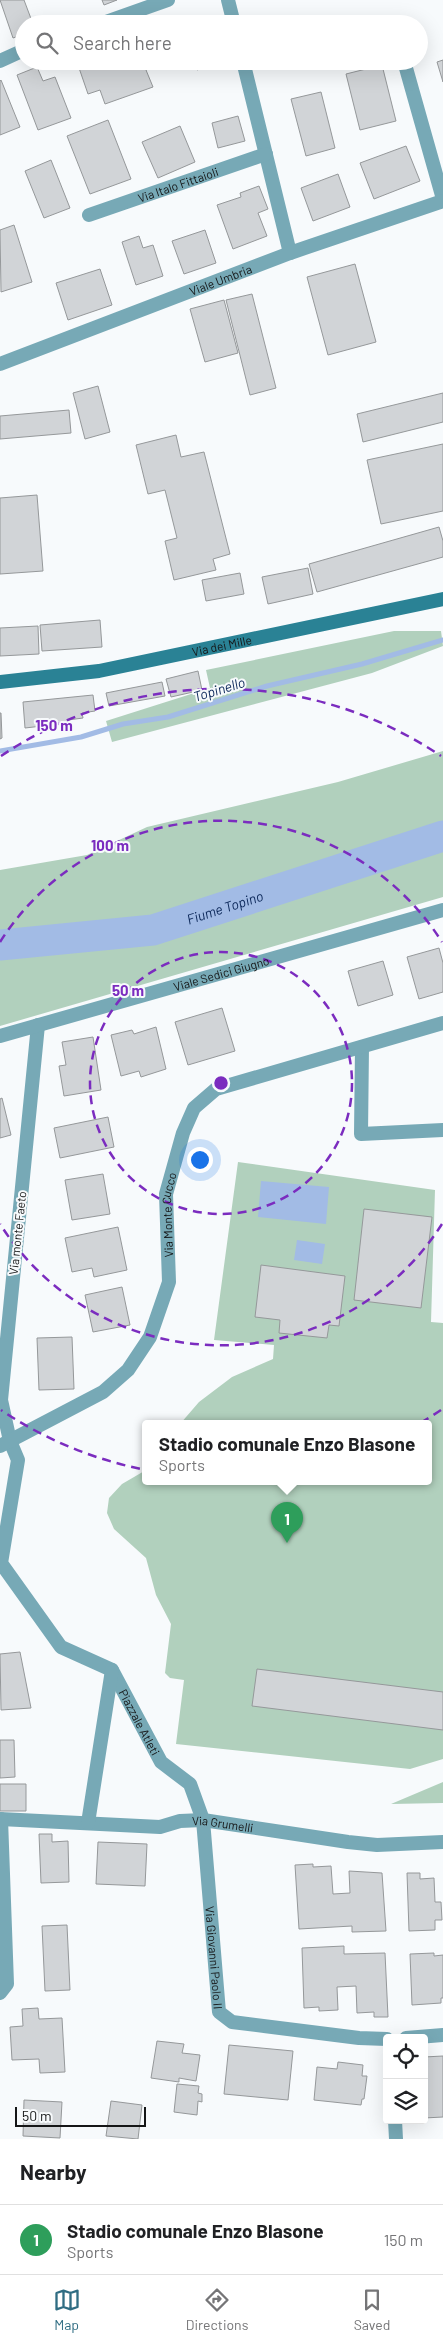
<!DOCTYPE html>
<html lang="en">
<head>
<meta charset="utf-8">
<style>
	:root { --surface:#fff; --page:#f2f2f2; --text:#202124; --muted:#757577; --line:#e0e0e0; --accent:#306d83 }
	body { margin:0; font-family:Barlow,sans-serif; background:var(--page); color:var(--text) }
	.controls { position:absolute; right:15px; bottom:15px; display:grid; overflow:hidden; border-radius:5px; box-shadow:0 5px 20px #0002 }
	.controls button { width:45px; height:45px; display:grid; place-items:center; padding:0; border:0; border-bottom:1px solid var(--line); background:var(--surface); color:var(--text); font:25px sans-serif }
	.scale { position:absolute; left:15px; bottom:12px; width:131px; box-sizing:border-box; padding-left:5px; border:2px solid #151617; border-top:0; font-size:14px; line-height:18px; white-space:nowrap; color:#151617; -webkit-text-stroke:4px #f7fafc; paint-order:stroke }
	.you { position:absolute; left:199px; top:1159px; width:18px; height:18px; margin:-12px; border:4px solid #fff; border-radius:50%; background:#1a73e8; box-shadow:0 0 0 8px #1a73e833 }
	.badge { display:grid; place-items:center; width:32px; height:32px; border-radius:50%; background:var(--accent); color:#fff; font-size:16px; font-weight:700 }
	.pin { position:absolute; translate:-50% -41px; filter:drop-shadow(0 1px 2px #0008) }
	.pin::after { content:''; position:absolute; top:26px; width:18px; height:15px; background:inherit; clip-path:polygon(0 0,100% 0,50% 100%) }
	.popup { position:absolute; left:142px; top:1420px; width:290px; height:65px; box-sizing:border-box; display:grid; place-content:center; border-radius:5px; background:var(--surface); filter:drop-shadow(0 1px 4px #0005); font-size:16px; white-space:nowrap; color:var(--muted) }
	.popup b { font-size:19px; color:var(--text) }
	.popup::after { content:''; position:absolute; left:50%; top:100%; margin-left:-10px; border:10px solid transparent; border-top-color:var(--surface) }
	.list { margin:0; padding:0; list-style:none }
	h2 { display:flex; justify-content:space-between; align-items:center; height:65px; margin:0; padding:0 20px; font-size:21px }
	h2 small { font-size:16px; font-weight:400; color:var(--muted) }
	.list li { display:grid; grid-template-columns:32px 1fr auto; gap:15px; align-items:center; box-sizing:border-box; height:70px; padding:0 20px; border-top:1px solid var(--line) }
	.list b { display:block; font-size:19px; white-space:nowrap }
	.list p { margin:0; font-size:16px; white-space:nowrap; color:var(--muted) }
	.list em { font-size:16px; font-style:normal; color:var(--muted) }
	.icon { flex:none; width:28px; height:28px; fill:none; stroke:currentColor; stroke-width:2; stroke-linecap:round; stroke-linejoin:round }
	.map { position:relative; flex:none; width:443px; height:2139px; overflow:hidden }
	.search { position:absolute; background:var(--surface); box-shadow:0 5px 20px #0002; left:15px; right:15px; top:15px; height:55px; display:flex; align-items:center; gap:12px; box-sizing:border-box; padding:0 18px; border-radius:28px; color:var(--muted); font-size:19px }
	.sheet { height:135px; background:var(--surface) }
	nav { display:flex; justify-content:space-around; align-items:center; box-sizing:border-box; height:70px; border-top:1px solid var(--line); background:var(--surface); font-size:14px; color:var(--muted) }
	nav a { display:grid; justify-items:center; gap:2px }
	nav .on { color:var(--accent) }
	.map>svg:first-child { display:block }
	.green { fill:#b1d0bd }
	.water { fill:#a2bbe5 }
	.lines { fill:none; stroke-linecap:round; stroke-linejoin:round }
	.stream { stroke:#a2bbe5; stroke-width:5 }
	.river { stroke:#a2bbe5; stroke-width:31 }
	.building { fill:#d1d4d7; stroke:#95989a }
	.minor { stroke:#77a9b6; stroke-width:14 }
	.tertiary { stroke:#77a9b6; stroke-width:14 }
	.secondary { stroke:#2a8295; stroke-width:14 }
	.ring { fill:none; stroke:#7b2cbf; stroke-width:2.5; stroke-dasharray:9 6 }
	.labels { text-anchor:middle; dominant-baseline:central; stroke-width:4; stroke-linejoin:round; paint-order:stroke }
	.street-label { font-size:12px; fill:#151617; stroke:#f7fafc }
	.water-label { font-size:14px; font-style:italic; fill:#0a2658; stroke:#f7fafc }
	.centre { fill:#7b2cbf; stroke:#f7fafc; stroke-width:2.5 }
	.ring-label { font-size:15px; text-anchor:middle; font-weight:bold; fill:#7b2cbf; stroke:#f7fafc; stroke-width:4; stroke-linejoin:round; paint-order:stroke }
</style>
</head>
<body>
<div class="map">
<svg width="443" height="2139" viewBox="0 0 443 2139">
	<rect width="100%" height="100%" fill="#f7fafc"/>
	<path class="green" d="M394 631H441L443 646 372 673 112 742 106 721 210 688 206 670Z
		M443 751V897L0 1026V870L87 855 147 827 338 782Z
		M238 1162 435 1190 431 1322 443 1323V1759L410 1769 176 1744 184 1680 170 1678 165 1673 171 1624 156 1595 146 1558 114 1529 107 1513 109 1498 122 1484 146 1470V1482H428V1424H180L199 1402 232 1377 273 1359 274 1345 214 1340Z
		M443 1782V1803L391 1804Z"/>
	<path class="water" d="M261 1181 329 1187 326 1224 258 1217Z
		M297 1240 325 1244 322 1264 294 1260Z"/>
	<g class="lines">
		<path class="stream" d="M0 751 81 737 123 724 168 717 267 686 362 664 443 640"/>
		<path class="river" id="s1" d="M0 945 153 930 443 836"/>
	</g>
	<path class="building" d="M0 0H24L33 24H24V34L13 38Z
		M102 0H117L104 5Z
		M214 17 217 24H195Z
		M336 19 337 24H318Z
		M443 60V82L437 62Z
		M89 61H169L146 70 153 87 105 104 100 90 88 94 78 65Z
		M194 61H221L197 70Z
		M284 61H307L285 66Z
		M382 65 396 121 360 130 346 74Z
		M37 67 43 81 55 77 71 118 38 130 17 75Z
		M1 80 20 127 0 135V81Z
		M321 92 335 148 306 156 291 99Z
		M238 116 245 141 218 148 212 123Z
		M108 120 131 179 90 194 67 136Z
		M180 126 195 162 158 178 142 142Z
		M406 146 420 181 374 199 360 163Z
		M51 160 70 208 44 218 25 171Z
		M338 174 350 207 313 221 301 188Z
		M259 186 268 209 258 213 267 236 233 249 217 205 241 197 240 193Z
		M14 225 32 282 1 292 0 230Z
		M205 230 216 263 184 274 172 241Z
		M139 236 143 248 153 245 163 276 136 285 122 242Z
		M355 264 376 342 328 355 307 277Z
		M100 269 112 305 68 320 56 283Z
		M252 294 276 388 250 395 226 300Z
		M224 300 238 353 205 362 190 309Z
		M98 386 110 432 85 439 73 393Z
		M443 393V422L363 442 357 414Z
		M69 410 71 433 0 439V416Z
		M176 435 181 457 204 452 230 554 213 559 216 570 174 580 165 541 177 538 165 490 148 494 136 445Z
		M443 444V511L381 524 367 460Z
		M37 495 43 571 0 574V498Z
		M439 527 443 541V557L317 592 309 564Z
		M308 568 313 594 268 604 262 577Z
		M240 573 244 594 206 601 202 580Z
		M100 620 102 647 42 651 40 625Z
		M38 626 39 654 0 656V628Z
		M198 671 202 690 171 697 166 679Z
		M162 682 165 696 109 706 106 693Z
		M93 695 95 711 82 713 83 718 68 720V723L25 728 23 702Z
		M0 713H1L2 738 0 739Z
		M439 948 443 963V992L419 999 407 957Z
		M383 961 393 995 358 1006 348 971Z
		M222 1008 235 1051 188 1065 175 1022Z
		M156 1027 166 1069 141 1077 139 1071 121 1076 111 1035 132 1030 134 1034Z
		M93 1037 101 1090 64 1096 59 1066 66 1065 62 1042Z
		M2 1098 11 1135 0 1138V1099Z
		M108 1117 114 1147 60 1158 54 1128Z
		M103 1174 110 1214 72 1220 65 1180Z
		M364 1209 432 1217 421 1308 354 1300Z
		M118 1227 127 1270 94 1277 92 1268 72 1272 65 1238Z
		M261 1265 345 1276 339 1326 329 1325 327 1338 279 1333 280 1320 255 1317Z
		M122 1287 130 1325 93 1332 85 1295Z
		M72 1337 74 1389 39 1390 37 1338Z
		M20 1652 31 1708 1 1710 0 1654Z
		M257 1669 443 1692V1730L252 1706Z
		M0 1740H14L15 1777 0 1778Z
		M0 1784H26V1811H0Z
		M39 1834H52V1842L68 1841 69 1882 41 1883Z
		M98 1842 147 1844 145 1886 96 1884Z
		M313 1864V1867L331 1866 333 1894 350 1893 349 1871 382 1873 386 1931 352 1932V1926L299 1929 295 1865Z
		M407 1873H420V1879L434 1878 435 1902H441L442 1920H435V1930L409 1931Z
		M67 1925 70 1990 45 1991 42 1926Z
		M344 1946V1954L385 1953 388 2017H374V2012L357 2013 356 1986 337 1987 338 2010 319 2011V2007L304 2008 302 1948Z
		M434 1953V1956L443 1955V1998H441V2003L412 2005 410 1954Z
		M38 2008 39 2019 62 2018 65 2072 40 2073 39 2059 12 2060 10 2027 23 2026 22 2009Z
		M157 2041 184 2044 182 2053 200 2055 196 2081 179 2078V2082L151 2078Z
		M229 2045 293 2051 288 2100 224 2094Z
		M443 2056V2117L424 2118V2057Z
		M338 2062 363 2065 362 2076H367L364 2099H362L361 2105 314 2100 317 2067 337 2069Z
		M177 2084 199 2086 198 2093 202 2094V2102L198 2101 197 2115 174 2112Z
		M24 2100 62 2102 60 2138 23 2136Z
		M111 2101 142 2105 138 2139 106 2136Z"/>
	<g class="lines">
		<g class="minor">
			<path d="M228 0 234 24"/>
			<path d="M100 24 168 0"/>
			<path d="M0 61 24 50"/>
			<path d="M243 61 290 253"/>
			<path d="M404 61 443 199"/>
			<path id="s2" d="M89 215 266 154"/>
			<path id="s3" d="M0 364 290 253 443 201"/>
			<path id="s4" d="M38 1025 1 1400 10 1441 18 1460 1 1563 61 1647 112 1670 161 1762 190 1784 203 1820 219 2012 232 2022 359 2038 387 2039"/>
			<path d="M362 1047 361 1134 443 1130"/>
			<path id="s5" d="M0 1446 103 1392 128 1370 150 1337 169 1282 166 1194 183 1133 194 1108 216 1089 443 1023"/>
			<path id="s6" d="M0 1819 160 1827 180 1821 203 1820 348 1842 377 1845 443 1842"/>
			<path d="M88 1823 112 1670"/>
			<path d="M0 1993 7 1984 1 1819"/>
			<path d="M406 2038 443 2035"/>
			<path d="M395 2120 396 2139"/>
		</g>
		<path class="tertiary" id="s7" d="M0 1036 443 910"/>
		<path class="secondary" id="s8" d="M0 682 99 671 443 599"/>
	</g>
	<g class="ring">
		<circle cx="221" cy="1083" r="131"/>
		<path d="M442 1224A262 262 0 0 1 0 1224M0 942A262 262 0 0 1 442 942"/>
		<path d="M441 1410A394 394 0 0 1 1 1410M1 756A394 394 0 0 1 441 756"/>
	</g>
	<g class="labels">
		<g class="street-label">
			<text stroke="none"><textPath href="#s2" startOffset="94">Via Italo Fittaioli</textPath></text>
			<text stroke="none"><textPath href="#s3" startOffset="236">Viale Umbria</textPath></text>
			<text stroke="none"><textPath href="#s8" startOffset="225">Via dei Mille</textPath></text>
			<text stroke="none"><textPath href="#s7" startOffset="230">Viale Sedici Giugno</textPath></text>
			<text stroke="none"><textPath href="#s5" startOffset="315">Via Monte Cucco</textPath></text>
			<text transform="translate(17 1233) rotate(-84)">Via monte Faeto</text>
			<text stroke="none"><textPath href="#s4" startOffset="762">Piazzale Atleti</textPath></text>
			<text stroke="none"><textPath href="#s6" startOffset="224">Via Grumelli</textPath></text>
			<text stroke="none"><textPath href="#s4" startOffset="1020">Via Giovanni Paolo II</textPath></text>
		</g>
		<g class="water-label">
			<text transform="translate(219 689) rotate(-17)">Topinello</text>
			<text stroke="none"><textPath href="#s1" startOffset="229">Fiume Topino</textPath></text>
		</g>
	</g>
	<circle cx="221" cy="1083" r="8" class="centre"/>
	<g class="ring-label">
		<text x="54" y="731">150 m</text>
		<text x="110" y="851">100 m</text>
		<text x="128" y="996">50 m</text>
	</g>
</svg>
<div class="controls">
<button><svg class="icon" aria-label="locate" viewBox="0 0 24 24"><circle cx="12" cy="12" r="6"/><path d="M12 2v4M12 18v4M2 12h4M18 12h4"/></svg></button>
<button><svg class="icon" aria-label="layers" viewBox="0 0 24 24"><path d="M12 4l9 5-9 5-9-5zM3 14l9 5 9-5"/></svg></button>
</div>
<div class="scale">50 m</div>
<div class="you"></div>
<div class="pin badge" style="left:287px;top:1543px;background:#2e9e5b">1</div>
<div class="popup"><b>Stadio comunale Enzo Blasone</b>Sports</div>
<div class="search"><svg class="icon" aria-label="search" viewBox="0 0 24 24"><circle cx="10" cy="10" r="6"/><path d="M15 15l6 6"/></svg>Search here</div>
</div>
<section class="sheet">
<h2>Nearby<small></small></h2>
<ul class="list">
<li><span class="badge" style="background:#2e9e5b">1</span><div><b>Stadio comunale Enzo Blasone</b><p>Sports</p></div><em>150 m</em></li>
</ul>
</section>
<nav>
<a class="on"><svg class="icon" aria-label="map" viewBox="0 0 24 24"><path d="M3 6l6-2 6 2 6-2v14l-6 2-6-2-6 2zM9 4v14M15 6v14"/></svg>Map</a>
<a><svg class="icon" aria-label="directions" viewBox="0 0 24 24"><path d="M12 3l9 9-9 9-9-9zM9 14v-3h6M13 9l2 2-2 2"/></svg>Directions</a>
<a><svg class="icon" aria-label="saved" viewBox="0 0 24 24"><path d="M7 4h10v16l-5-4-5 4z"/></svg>Saved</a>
</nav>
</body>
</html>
